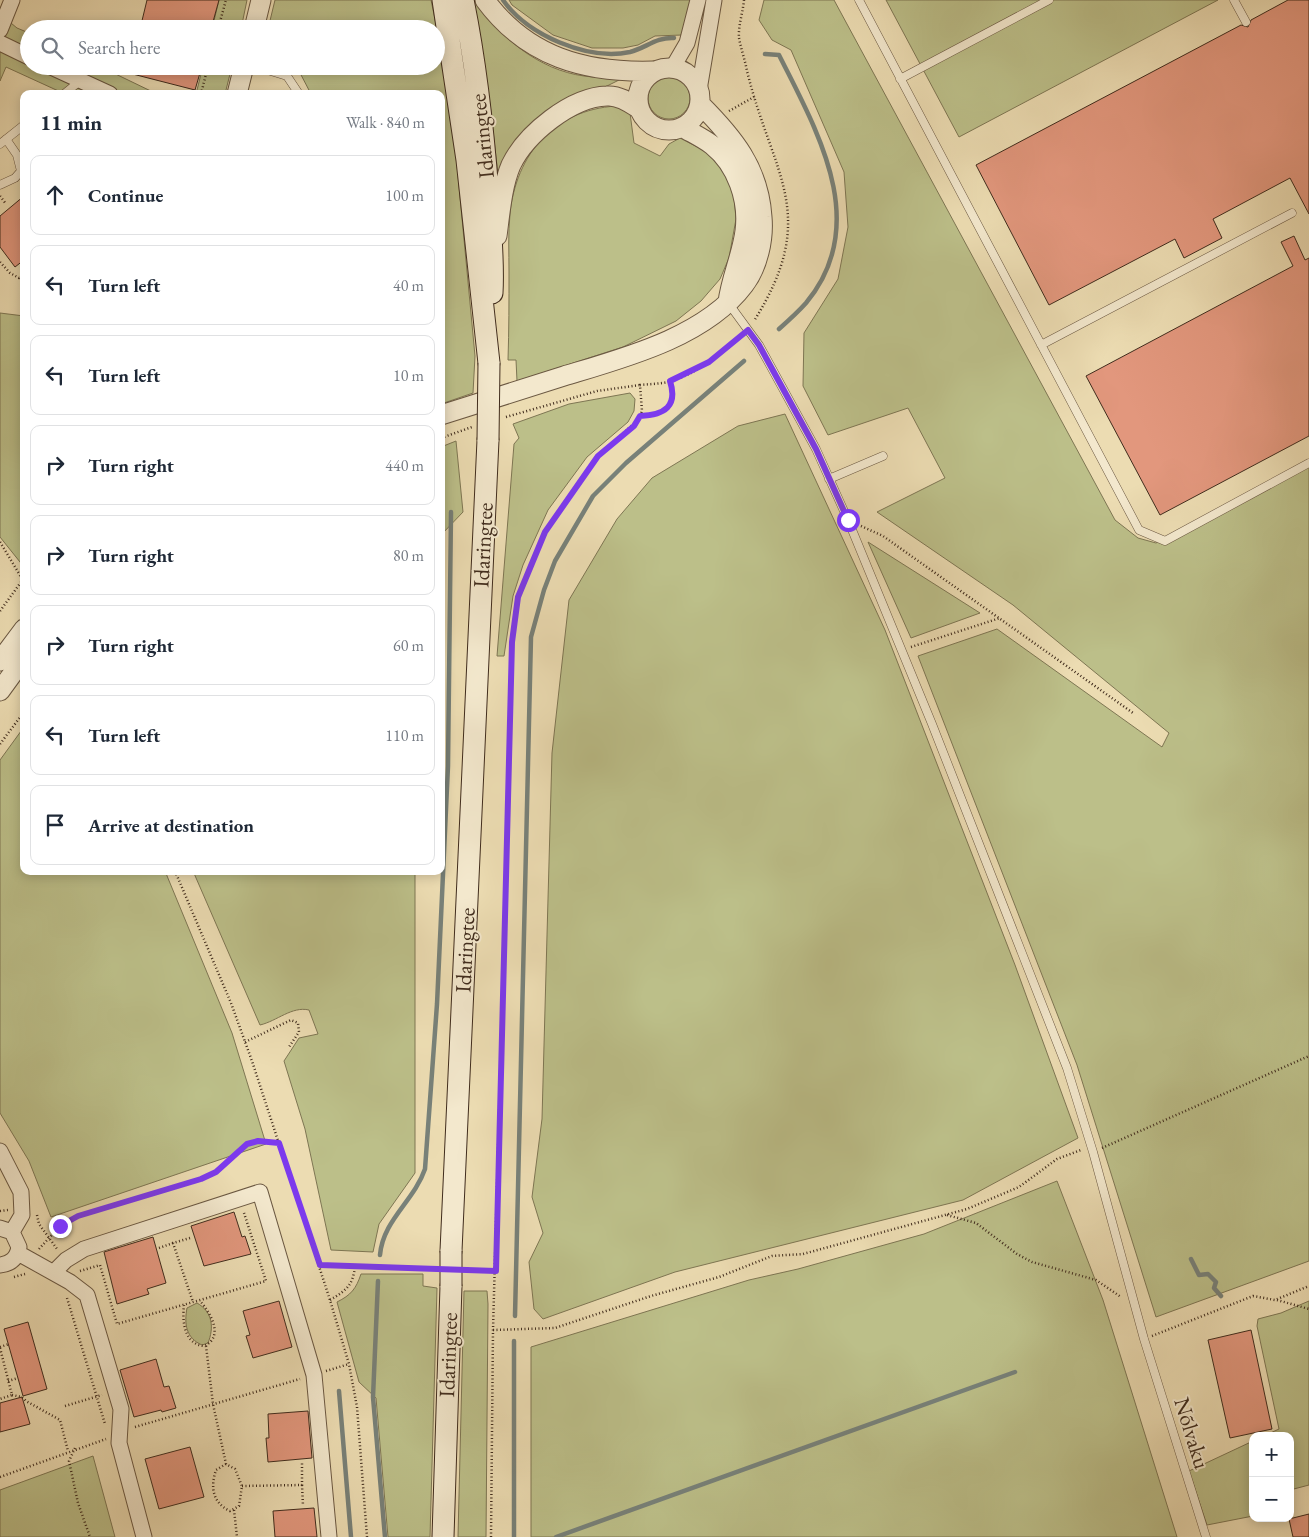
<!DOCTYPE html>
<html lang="en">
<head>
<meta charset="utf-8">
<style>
	:root { --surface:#fff; --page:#f2f2f3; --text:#1f2937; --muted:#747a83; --line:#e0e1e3 }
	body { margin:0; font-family:"EB Garamond",serif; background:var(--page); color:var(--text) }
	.controls { position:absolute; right:15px; bottom:15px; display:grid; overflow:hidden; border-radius:10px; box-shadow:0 2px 12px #0003 }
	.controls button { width:45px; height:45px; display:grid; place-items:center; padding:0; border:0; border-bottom:1px solid var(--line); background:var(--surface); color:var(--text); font:25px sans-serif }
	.stop { position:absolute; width:15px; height:15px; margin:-11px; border:4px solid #7c3aed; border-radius:50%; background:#fff }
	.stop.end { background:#7c3aed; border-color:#fff; box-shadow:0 1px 5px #0008 }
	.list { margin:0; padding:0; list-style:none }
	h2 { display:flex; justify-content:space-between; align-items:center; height:65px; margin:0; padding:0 20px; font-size:21px }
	h2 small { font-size:16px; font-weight:400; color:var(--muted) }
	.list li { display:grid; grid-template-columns:32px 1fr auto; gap:15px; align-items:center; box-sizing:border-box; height:80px; margin:0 10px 10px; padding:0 10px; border:1px solid var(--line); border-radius:10px }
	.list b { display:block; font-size:19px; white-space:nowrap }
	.list em { font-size:16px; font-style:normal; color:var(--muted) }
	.icon { flex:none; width:28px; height:28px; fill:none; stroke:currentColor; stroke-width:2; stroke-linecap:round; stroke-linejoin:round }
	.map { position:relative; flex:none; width:1309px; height:1537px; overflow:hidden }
	.search { position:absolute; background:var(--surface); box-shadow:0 2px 12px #0003; left:20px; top:20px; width:425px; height:55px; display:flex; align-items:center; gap:12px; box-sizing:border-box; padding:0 18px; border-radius:28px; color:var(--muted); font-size:19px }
	.panel { position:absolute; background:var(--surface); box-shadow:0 2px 12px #0003; left:20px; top:90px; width:425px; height:785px; border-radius:10px }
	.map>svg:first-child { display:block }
	.green { fill:#bcbf89; stroke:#7e7653 }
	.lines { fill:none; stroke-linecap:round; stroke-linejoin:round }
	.stream { stroke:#788179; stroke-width:4.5 }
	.building { fill:#e2977d; stroke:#402c1d }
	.service-casing { stroke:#6b5842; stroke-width:9 }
	.minor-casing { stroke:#6b5842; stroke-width:17 }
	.tertiary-casing { stroke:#6b5842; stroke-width:21 }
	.secondary-casing { stroke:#402c1d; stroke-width:23 }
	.path { stroke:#402c1d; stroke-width:2.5; stroke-dasharray:1 2.5; stroke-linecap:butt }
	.service { stroke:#f3e8cd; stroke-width:8 }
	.minor { stroke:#f3e8cd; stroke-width:15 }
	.tertiary { stroke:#f3e8cd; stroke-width:19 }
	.secondary { stroke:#f3e8cd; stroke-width:21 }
	.secondary-bridge-casing { stroke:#402c1d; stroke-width:23; stroke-linecap:butt }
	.secondary-bridge { stroke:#f3e8cd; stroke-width:21 }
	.route { stroke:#7c3aed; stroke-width:6 }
	.labels { text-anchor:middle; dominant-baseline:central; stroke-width:4; stroke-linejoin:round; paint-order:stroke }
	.street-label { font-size:22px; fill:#402c1d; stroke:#f3e8cd }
</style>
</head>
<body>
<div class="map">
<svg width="1309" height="1537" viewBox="0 0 1309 1537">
	<rect width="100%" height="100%" fill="#ecdcb2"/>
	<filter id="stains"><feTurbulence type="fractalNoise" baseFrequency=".004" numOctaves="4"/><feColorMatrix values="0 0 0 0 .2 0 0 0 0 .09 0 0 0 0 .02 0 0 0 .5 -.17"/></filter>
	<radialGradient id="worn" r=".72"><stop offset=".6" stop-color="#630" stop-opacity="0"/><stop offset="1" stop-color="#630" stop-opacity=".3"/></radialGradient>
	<path class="green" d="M219 0H247L241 29H212Z
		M275 0H431L450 91 475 356 473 393 441 404V94H311L299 71 284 66H436V29H268Z
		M472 0H475C499 37 539 70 584 76 597 78 610 78 623 78L535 122C517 136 508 155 498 175L490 104Z
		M509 0H692L682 35 655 36 638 45 623 48H592L553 35 512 5Z
		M764 0H834L1115 520 1138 538 1156 543 1309 467V1261L1156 1317 1077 1065 918 656 997 629 1162 747 1169 733 1013 605 877 512 945 478 908 408 828 435 803 386 804 333 838 279 848 227 844 172 791 50 772 40 759 20Z
		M886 0H1218L959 137Z
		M0 14 17 28 29 33V66H99L157 94H65L6 67 0 81Z
		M203 66H232L225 94H196Z
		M648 98a21 21 0 1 1 42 0a21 21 0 1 1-42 0Z
		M616 106 630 113 634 143 660 156 669 144 680 138 713 155 733 187 736 219 729 258 720 279 701 301 676 321 623 347 517 381 516 360H508C509 330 509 301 509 272 509 253 508 233 510 214 516 154 554 110 616 106Z
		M0 313 24 316V567L0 537Z
		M630 393 635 399 634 411 628 422 587 457 548 510 523 565 513 596 504 656H497L514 444 519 438 513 424 569 404Z
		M785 414 885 630 1015 965 1078 1138 963 1200 675 1272 543 1319 534 1309 529 1262 543 1233 532 1197 542 1119 552 753 569 600 617 519 652 478 738 426Z
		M456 441 463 512 441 535V447Z
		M868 542 980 613 911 638Z
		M24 727V871H165L232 1033 266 1144 51 1217 29 1161 0 1113V760Z
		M193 871H415V1173L379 1224 373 1252 331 1250 305 1129 284 1061 299 1038 318 1034 309 1010C292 1006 277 1021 260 1025Z
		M1057 1181 1103 1300 1177 1537H531V1347L749 1280 798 1269 924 1234Z
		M361 1274H423V1286L437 1288 430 1537H388L376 1398 359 1382 337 1302C351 1295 356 1289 361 1274Z
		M464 1291H487L488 1304 486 1537H458Z
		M1309 1301V1485L1290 1490V1436H1264L1279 1429 1257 1326 1258 1319 1281 1313Z
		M197 1303C213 1312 214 1328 208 1343L202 1345C186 1338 184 1324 187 1308Z
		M1253 1441V1516L1207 1525 1189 1471Z
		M93 1456 115 1537H0V1490Z"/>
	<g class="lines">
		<path class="stream" d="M503 0C527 35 588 61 630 52 646 48 656 37 674 38
			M765 54 779 55C817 131 872 224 806 303 798 312 788 321 779 329
			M380 1255C383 1220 414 1201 425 1169L437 1004 448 766 451 512
			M1191 1259 1199 1275 1208 1274 1216 1282 1214 1288 1221 1296
			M378 1281 373 1397 385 1537
			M515 1316 531 637 544 590 555 561 593 496 626 463 744 361
			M339 1391 351 1537
			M514 1537V1341
			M556 1537 1015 1372"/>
	</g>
	<path class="building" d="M147 0H219L211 29H140Z
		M1288 0H1309V214L1290 178 1213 219 1222 238 1184 258 1175 239 1049 305 976 165 1241 25 1248 27 1251 20Z
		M118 66H202L195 90 117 70Z
		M24 196V260L15 267 0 247V216Z
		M1294 236 1305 260 1309 258V436L1160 515 1086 376 1293 266 1281 242Z
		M234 1212 242 1237 245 1236 251 1254 204 1266 191 1226Z
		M153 1237 166 1283 147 1289 149 1294 117 1304 104 1252Z
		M279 1301 292 1347 253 1358 246 1336 250 1335 243 1311Z
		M28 1322 47 1389 23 1396 4 1329Z
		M1251 1330 1272 1429 1230 1438 1208 1340Z
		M156 1359 164 1387 169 1386 176 1408 162 1412 161 1410 134 1417 120 1370Z
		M22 1397 30 1424 0 1432V1403Z
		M308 1411 312 1458 268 1462 266 1438H269L268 1414Z
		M190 1447 204 1497 159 1509 145 1459Z
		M314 1508 317 1537H275L273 1511Z
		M1309 1514V1537H1293L1289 1519Z"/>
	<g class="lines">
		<g class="service-casing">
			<path id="service" d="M859 0 1139 530 1165 541 1309 463
				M1234 0 1246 22
				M255 66 287 76 299 94
				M900 79 1049 0
				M64 94 80 81
				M0 144 24 125
				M0 185 15 178 21 171 17 155 6 139
				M729 304 759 345 816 449 848 520 932 724 1067 1068 1093 1152 1144 1339 1206 1537
				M1041 345 1292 213
				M829 479 883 456"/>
		</g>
		<g class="minor-casing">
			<path id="minor" d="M0 30 12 0
				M0 43 29 57
				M49 66 110 94
				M673 67 687 43 698 0
				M699 90 714 0
				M0 1151 21 1192 22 1215 12 1232
				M0 1228 12 1232 19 1247C17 1258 11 1264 0 1265
				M18 1253 70 1282 87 1295 121 1409 119 1443 144 1537
				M54 1272 66 1260 84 1249 260 1192 314 1375 329 1537"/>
		</g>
		<g class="tertiary-casing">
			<path id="tertiary" d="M485 0C527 57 585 73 653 71
				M254 29 261 0
				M638 99a31 31 0 1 1 62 0a31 31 0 1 1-62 0Z
				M237 94 244 66
				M682 127C692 133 703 138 712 145 737 165 749 200 745 231 742 255 731 278 728 302
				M497 236C500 214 502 186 511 165 526 134 571 97 607 96 618 95 629 102 638 108
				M441 415C482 402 523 389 564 376 624 358 705 337 744 285 758 267 764 239 762 217 759 168 733 137 700 104
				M0 661 24 629
				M0 691 24 658"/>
		</g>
		<g class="secondary-casing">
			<path id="secondary" d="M443 0 467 160 489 363
				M463 0C476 64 483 128 488 193 490 227 494 259 492 293
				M451 1251 488 440
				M443 1537 451 1286"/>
		</g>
		<path class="path" d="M744 0C743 12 738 26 739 38 741 49 745 60 747 71 773 177 821 214 754 321
			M218 29 226 0
			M201 94 208 66
			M729 111 754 97
			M0 196 6 204
			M0 262 10 273 19 278 24 274
			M640 416C665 415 678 406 670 381
			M506 417 597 391 640 385
			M441 438 472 427
			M861 526 883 536 1133 713
			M0 542 24 582
			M0 611 24 578
			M911 647 1000 618
			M0 744 24 712
			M175 871 231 1003 252 1061 330 1300 349 1364 357 1407 367 1537
			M245 1042 291 1020 298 1023 299 1032 289 1047
			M1102 1148 1309 1056
			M0 1211 8 1210
			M37 1215 39 1224 57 1249
			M947 1215 976 1223 1017 1254 1032 1262 1096 1280 1121 1297
			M190 1238 173 1243 193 1302
			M159 1248 173 1243
			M39 1249 60 1226 78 1216 201 1179 216 1172 247 1144 258 1141 279 1143
			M320 1265 435 1268
			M468 1269 496 1271
			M80 1271 100 1265 117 1324 266 1281 244 1213
			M14 1277 25 1274
			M67 1298 105 1424
			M330 1300C347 1290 353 1285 355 1266
			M1277 1300 1309 1309
			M184 1305C182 1321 184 1344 204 1346 225 1337 210 1312 200 1301
			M493 1330 555 1328 651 1296 719 1277 772 1256 803 1254 967 1209 1019 1187 1057 1159 1081 1150
			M1152 1336 1253 1296 1275 1300 1309 1286
			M206 1346 213 1404 226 1464 235 1469 242 1486 239 1506 230 1511C213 1503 210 1488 216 1470L226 1464
			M0 1347 9 1344
			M0 1348 12 1395 0 1399
			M326 1371 349 1364
			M8 1381 18 1378
			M12 1395 22 1397 26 1401 60 1420 68 1451
			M65 1406 102 1395
			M135 1427 300 1379
			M75 1448 69 1461 78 1503 90 1537
			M0 1477 106 1439
			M302 1485 303 1506
			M242 1486 302 1485V1462
			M234 1510 237 1537
			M491 1537 493 1330 512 642 518 597 545 532 598 456 639 419 642 411 640 385C649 384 659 384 668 382 695 375 721 354 741 337"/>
		<use href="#service" class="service"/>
		<use href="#minor" class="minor"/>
		<use href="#tertiary" class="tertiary"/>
		<use href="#secondary" class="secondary"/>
		<g class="secondary-bridge-casing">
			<path id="secondary-bridge" d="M488 440 489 363
				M451 1286V1251"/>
		</g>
		<use href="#secondary-bridge" class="secondary-bridge"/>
	</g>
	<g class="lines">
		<path class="route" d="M60 1226 78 1216 201 1179 216 1172 247 1144 258 1141 279 1143 320 1265 496 1271 512 642 518 597 545 532 598 456 634 426 640 416C665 415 678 406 670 381L709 362 748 330 759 345 816 449 848 520"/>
	</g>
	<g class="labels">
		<g class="street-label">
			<text transform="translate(482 136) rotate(-96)">Idaringtee</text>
			<text transform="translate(483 545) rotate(-87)">Idaringtee</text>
			<text transform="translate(465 950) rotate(-87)">Idaringtee</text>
			<text transform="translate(448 1355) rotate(-88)">Idaringtee</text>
			<text transform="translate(1192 1433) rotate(73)">Nõlvaku</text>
		</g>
	</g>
	<rect width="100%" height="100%" filter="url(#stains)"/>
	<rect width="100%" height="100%" fill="url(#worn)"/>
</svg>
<div class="controls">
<button>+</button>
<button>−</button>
</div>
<div class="stop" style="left:848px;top:520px"></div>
<div class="stop end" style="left:60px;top:1226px"></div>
<div class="search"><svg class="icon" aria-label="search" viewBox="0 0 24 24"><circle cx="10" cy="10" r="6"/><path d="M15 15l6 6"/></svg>Search here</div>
<section class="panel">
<h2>11 min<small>Walk · 840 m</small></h2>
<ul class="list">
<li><svg class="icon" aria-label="ahead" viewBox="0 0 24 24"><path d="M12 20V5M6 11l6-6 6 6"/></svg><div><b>Continue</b></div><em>100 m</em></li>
<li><svg class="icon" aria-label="left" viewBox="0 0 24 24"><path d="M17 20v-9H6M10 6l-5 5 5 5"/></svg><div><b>Turn left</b></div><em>40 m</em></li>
<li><svg class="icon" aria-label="left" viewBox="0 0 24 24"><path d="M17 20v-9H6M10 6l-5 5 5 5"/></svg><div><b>Turn left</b></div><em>10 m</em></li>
<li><svg class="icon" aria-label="right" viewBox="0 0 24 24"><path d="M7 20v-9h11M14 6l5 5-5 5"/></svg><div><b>Turn right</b></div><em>440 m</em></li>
<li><svg class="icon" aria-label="right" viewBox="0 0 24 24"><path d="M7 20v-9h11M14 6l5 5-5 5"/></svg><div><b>Turn right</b></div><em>80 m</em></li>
<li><svg class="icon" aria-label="right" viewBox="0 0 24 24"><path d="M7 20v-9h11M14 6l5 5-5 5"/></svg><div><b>Turn right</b></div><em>60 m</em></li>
<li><svg class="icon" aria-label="left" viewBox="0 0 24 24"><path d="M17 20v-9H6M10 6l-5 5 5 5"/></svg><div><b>Turn left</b></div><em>110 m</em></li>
<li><svg class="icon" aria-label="arrive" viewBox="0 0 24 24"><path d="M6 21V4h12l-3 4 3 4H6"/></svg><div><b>Arrive at destination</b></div></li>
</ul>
</section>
</div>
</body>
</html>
